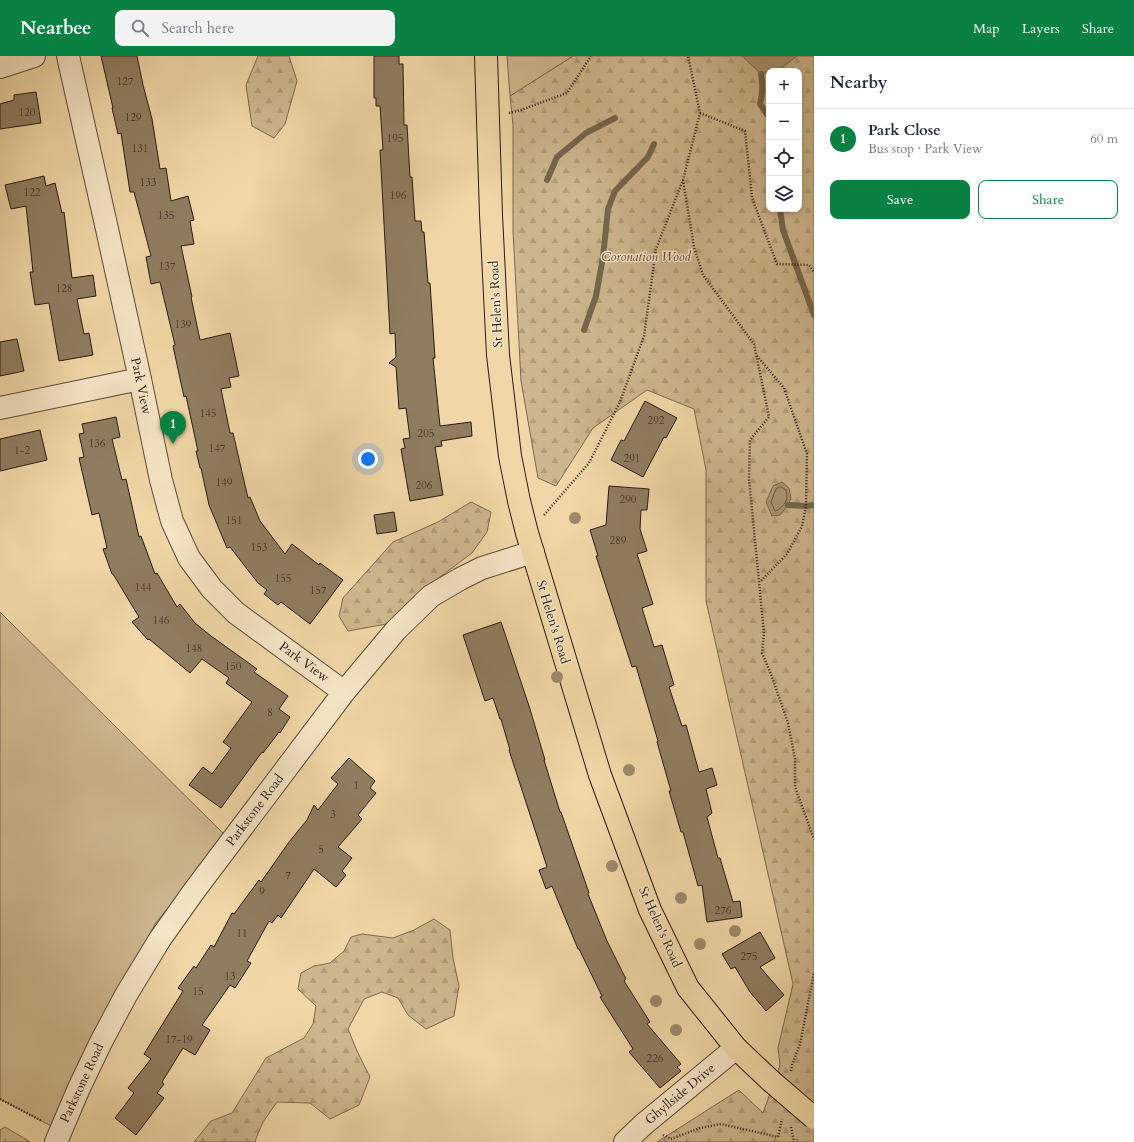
<!DOCTYPE html>
<html lang="en">
<head>
<meta charset="utf-8">
<style>
	:root { --surface:#fff; --page:#f2f2f3; --text:#1f2937; --muted:#747a83; --line:#e0e1e3; --accent:#0b8043 }
	body { margin:0; font-family:Cardo,serif; background:var(--page); color:var(--text) }
	.controls { position:absolute; right:12px; top:12px; display:grid; overflow:hidden; border-radius:8px; box-shadow:0 2px 6px #0003 }
	.controls button { width:36px; height:36px; display:grid; place-items:center; padding:0; border:0; border-bottom:1px solid var(--line); background:var(--surface); color:var(--text); font:20px sans-serif }
	.you { position:absolute; left:368px; top:403px; width:14px; height:14px; margin:-10px; border:3px solid #fff; border-radius:50%; background:#1a73e8; box-shadow:0 0 0 6px #1a73e833 }
	.badge { display:grid; place-items:center; width:26px; height:26px; border-radius:50%; background:var(--accent); color:#fff; font-size:13px; font-weight:700 }
	.pin { position:absolute; translate:-50% -33px; filter:drop-shadow(0 1px 2px #0008) }
	.pin::after { content:''; position:absolute; top:21px; width:14px; height:12px; background:inherit; clip-path:polygon(0 0,100% 0,50% 100%) }
	.list { margin:0; padding:0; list-style:none }
	h2 { display:flex; justify-content:space-between; align-items:center; height:52px; margin:0; padding:0 16px; font-size:17px }
	h2 small { font-size:13px; font-weight:400; color:var(--muted) }
	.list li { display:grid; grid-template-columns:26px 1fr auto; gap:12px; align-items:center; box-sizing:border-box; height:60px; padding:0 16px; border-top:1px solid var(--line) }
	.list b { display:block; font-size:15px; white-space:nowrap }
	.list p { margin:0; font-size:13px; white-space:nowrap; color:var(--muted) }
	.list em { font-size:13px; font-style:normal; color:var(--muted) }
	.actions { display:flex; gap:8px; padding:12px 16px }
	.actions a { flex:1; padding:9px 0; border:1px solid var(--accent); border-radius:8px; text-align:center; font-size:14px; color:var(--accent) }
	.actions .main { background:var(--accent); color:#fff }
	.icon { flex:none; width:22px; height:22px; fill:none; stroke:currentColor; stroke-width:2; stroke-linecap:round; stroke-linejoin:round }
	.map { position:relative; flex:none; width:814px; height:1086px; overflow:hidden }
	header { display:flex; align-items:center; gap:24px; box-sizing:border-box; height:56px; padding:0 20px; background:var(--accent); color:#fff }
	header strong { font-size:19px }
	nav { display:flex; gap:22px; margin-inline-start:auto; font-size:14px }
	.search { width:280px; height:36px; background:var(--page); display:flex; align-items:center; gap:10px; box-sizing:border-box; padding:0 14px; border-radius:8px; color:var(--muted); font-size:15px }
	main { display:flex }
	aside { flex:1; background:var(--surface) }
	.map>svg:first-child { display:block }
	.forest { fill:url(#forest-firs); stroke:#7a6a51; fill-rule:evenodd }
	.park { fill:#ceb78e; stroke:#7a6a51 }
	.water { fill:#ac9775; stroke:#76664e }
	.lines { fill:none; stroke-linecap:round; stroke-linejoin:round }
	.shore { stroke:#695a44; stroke-width:1 }
	.stream { stroke:#76664e; stroke-width:6 }
	.building { fill:#907d60; stroke:#261c14 }
	.minor-casing { stroke:#594b39; stroke-width:24 }
	.primary-casing { stroke:#261c14; stroke-width:24 }
	.path { stroke:#261c14; stroke-width:2.5; stroke-dasharray:1 2; stroke-linecap:butt }
	.minor { stroke:#f6e5c6; stroke-width:22 }
	.primary { stroke:#f1d7a7; stroke-width:22 }
	.primary-bridge-casing { stroke:#261c14; stroke-width:24; stroke-linecap:butt }
	.primary-bridge { stroke:#f1d7a7; stroke-width:22 }
	.tree { fill:#9d896a }
	.labels { text-anchor:middle; dominant-baseline:central; stroke-width:3; stroke-linejoin:round; paint-order:stroke }
	.number-label { font-size:11px; fill:#403427 }
	.park-label { font-size:13px; font-style:italic; fill:#584a39; stroke:#f6e5c6 }
	.street-label { font-size:13px; fill:#261c14; stroke:#f6e5c6 }
</style>
</head>
<body>
<header>
<strong>Nearbee</strong>
<div class="search"><svg class="icon" aria-label="search" viewBox="0 0 24 24"><circle cx="10" cy="10" r="6"/><path d="M15 15l6 6"/></svg>Search here</div>
<nav><a>Map</a><a>Layers</a><a>Share</a></nav>
</header>
<main>
<div class="map">
<svg width="814" height="1086" viewBox="0 0 814 1086">
	<defs>
		<pattern id="forest-firs" width="22" height="20" patternUnits="userSpaceOnUse"><rect width="22" height="20" fill="#ceb78e"/><path d="M5 1l3.5 6h-7zM16 11l3.5 6h-7z" fill="#b19d7a"/></pattern>
	</defs>
	<rect width="100%" height="100%" fill="#f1d7a7"/>
	<filter id="stains"><feTurbulence type="fractalNoise" baseFrequency=".005" numOctaves="4"/><feColorMatrix values="0 0 0 0 .2 0 0 0 0 .09 0 0 0 0 .02 0 0 0 .5 -.17"/></filter>
	<radialGradient id="worn" r=".72"><stop offset=".6" stop-color="#630" stop-opacity="0"/><stop offset="1" stop-color="#630" stop-opacity=".3"/></radialGradient>
	<path class="forest" d="M258 0H289L297 25 285 68 274 82 252 70 246 29Z
		M573 0H814V1086H657L739 1034 763 1057 780 1009 778 992 793 928 706 545V414L694 353 647 334 593 372 556 430 538 422 521 325 513 175V69L510 40ZM769 15H799V153H769Z
		M471 446 491 456 487 476 472 497 432 527 392 567 348 575 339 560 343 542 393 486 438 466Z
		M434 863 450 874 453 902 459 930 454 960 426 973 408 959 398 942 382 936 364 943 348 973 357 995 370 1021 359 1049 330 1063 310 1047 277 1046 263 1066 255 1085 256 1086H194L211 1065 232 1057 266 1002 304 982 313 968 316 950 298 933 301 917 314 910 330 907 344 895 351 881 362 878 393 882 414 874Z
		M5 1071 29 1085V1086H0V1074Z"/>
	<path class="park" d="M507 0H573L510 40Z
		M0 556 226 780 155 868 131 914 53 1071 0 1043Z"/>
	<path class="water" d="M742 0H797L779 14 769 15V16L761 18Z
		M782 426 789 432 791 442 788 449 780 459 772 460 766 446 773 430Z"/>
	<g class="lines">
		<path class="shore" d="M781 431 786 434C786 435 787 441 787 442 786 447 780 454 775 455L771 446 776 433Z"/>
		<path class="stream" d="M761 18C763 29 763 37 760 48L769 61
			M547 124 557 101 586 77 615 62
			M780 153 783 174 814 259
			M584 274 596 240 603 201 608 153 615 135 648 101 654 88
			M788 449 806 450 814 449"/>
	</g>
	<path class="building" d="M101 0H137L143 29 152 63 160 113 166 112 171 145 188 140 194 164 190 165 194 188 181 190 192 241H191L200 284 230 277 239 320 229 322 231 331 221 333 230 377H233L248 442 250 441 260 465 285 498 292 488 319 509 320 507 343 524 310 568 281 546 278 549 264 538 267 534 258 527 230 491 227 492 209 449 201 412H200L196 395H198L186 340 184 341 173 290 175 289 160 226 151 228 146 201 151 200 134 136H130L121 77 118 78 112 52H113Z
		M374 0H399V8H403L404 69H407L410 121H412L415 165H421L422 176H424L428 227H430L435 302H433L440 370 471 366 472 380 441 385 442 390 435 391 443 439 410 445 401 393 405 392 403 383 410 382 406 352 399 353 396 311 389 307 396 301 395 277 390 278 380 94H383L380 50H376V42H374Z
		M36 36 41 67 0 73V48L14 44V39Z
		M44 120 46 130 55 127 62 157 64 156 72 222 93 219 96 240 77 243 84 278 89 277 93 299 59 305 49 247 35 249 30 216H33L26 150 11 153 5 129Z
		M17 283 24 315 0 320V286Z
		M645 345 677 362 666 382 664 381 643 421 611 404 621 384 624 385Z
		M116 361 120 381 112 383 122 424 126 423 139 481 141 480 155 518 157 517 177 551 180 548 195 567 211 580 257 613 254 616 288 640 279 653 290 661 280 677 279 676 263 697 262 696 221 752 189 729 203 711 212 718 231 692 223 686 252 646 226 627 229 622 202 603 190 617 149 583 148 584 132 566 139 561 113 518H112L103 493 107 492 99 457 92 459 79 402 84 401 79 378 84 377 82 368Z
		M40 374 47 404 0 415V383Z
		M609 430 649 433 647 454H641L640 473 647 495 637 498 653 548 642 552 654 591 662 589 674 629 669 631 682 670 686 669 699 716 712 712 717 729 706 733 712 757 707 761 718 802H720L733 846 740 845 742 861 707 866 702 829 698 830 683 776H681L669 735H671L657 686 658 685 636 610 632 611 596 500H598L590 474 606 469Z
		M394 456 397 475 377 478 374 459Z
		M501 566 530 653 545 704H544L560 756H561L589 837 588 838 607 885 626 923 624 925 650 966 647 968 681 1008 677 1011 681 1015 660 1032 629 996 633 993 600 941 602 940 579 893H578L552 830 546 833 539 814 547 811 509 694H510L501 663H500L493 642 485 645 463 579Z
		M349 702 375 725 370 732 376 737 358 759 362 763 338 791 352 802 342 815 346 819 336 831 314 813 281 862 278 859 272 867 269 865 247 905 251 907 235 932 230 929 202 969 210 974 195 999 183 992 162 1026 164 1028 157 1037 164 1042 136 1079 115 1062 134 1037 128 1032 151 1003 144 998 183 935 178 932 194 910 196 912 211 889 214 891 232 857 234 858 259 824 261 826 289 786 307 764 314 749 318 754 338 728 331 722Z
		M760 876 775 902 760 911 784 939 766 955 750 936 735 911 731 913 722 898Z"/>
	<g class="lines">
		<g class="minor-casing">
			<path id="minor" d="M68 0 105 164 140 323 161 424 172 465 189 502 212 533 236 557 344 636
				M0 11 34 0
				M0 352 140 323
				M56 1086 79 1032 101 986 126 939 160 883 194 835 344 636 396 574 431 540 460 523 482 512 533 496
				M625 1086 644 1068 736 992"/>
		</g>
		<g class="primary-casing">
			<path id="primary" d="M486 0 491 159 498 299 510 400 519 445 527 477 600 719 650 854 688 932 736 992 771 1025"/>
		</g>
		<path class="path" d="M509 57 521 54 567 37 591 0
			M700 57 745 75 750 122 752 142 777 208 809 209 814 216
			M683 124 694 191 703 219 754 288 769 361 750 384 749 423 764 577 762 597 771 618 788 667 795 703V731L814 783
			M757 300 784 332 807 398 806 450 802 470 787 498 760 526
			M544 459 589 407 620 346 644 280 656 193 683 124 700 57 688 0
			M791 1015 792 1009 800 988 814 917
			M0 1043 42 1065
			M791 1071 794 1086
			M663 1079 671 1083 700 1072 721 1068 778 1081 782 1063"/>
		<use href="#minor" class="minor"/>
		<use href="#primary" class="primary"/>
		<g class="primary-bridge-casing">
			<path id="primary-bridge" d="M771 1025 814 1062"/>
		</g>
		<use href="#primary-bridge" class="primary-bridge"/>
	</g>
	<g class="tree">
		<circle cx="575" cy="462" r="6"/>
		<circle cx="557" cy="621" r="6"/>
		<circle cx="629" cy="714" r="6"/>
		<circle cx="612" cy="810" r="6"/>
		<circle cx="681" cy="842" r="6"/>
		<circle cx="735" cy="875" r="6"/>
		<circle cx="700" cy="888" r="6"/>
		<circle cx="656" cy="945" r="6"/>
		<circle cx="676" cy="974" r="6"/>
	</g>
	<g class="labels">
		<g class="number-label">
			<text x="125" y="25">127</text>
			<text x="27" y="56">120</text>
			<text x="133" y="61">129</text>
			<text x="395" y="82">195</text>
			<text x="140" y="92">131</text>
			<text x="148" y="126">133</text>
			<text x="32" y="136">122</text>
			<text x="398" y="139">196</text>
			<text x="166" y="159">135</text>
			<text x="167" y="210">137</text>
			<text x="64" y="232">128</text>
			<text x="183" y="268">139</text>
			<text x="208" y="357">145</text>
			<text x="656" y="364">292</text>
			<text x="426" y="377">205</text>
			<text x="97" y="387">136</text>
			<text x="217" y="392">147</text>
			<text x="22" y="394">1-2</text>
			<text x="632" y="402">291</text>
			<text x="224" y="426">149</text>
			<text x="424" y="429">206</text>
			<text x="628" y="443">290</text>
			<text x="234" y="464">151</text>
			<text x="618" y="484">289</text>
			<text x="259" y="491">153</text>
			<text x="283" y="522">155</text>
			<text x="143" y="531">144</text>
			<text x="318" y="534">157</text>
			<text x="161" y="564">146</text>
			<text x="194" y="592">148</text>
			<text x="233" y="610">150</text>
			<text x="270" y="656">8</text>
			<text x="356" y="729">1</text>
			<text x="333" y="758">3</text>
			<text x="321" y="793">5</text>
			<text x="288" y="819">7</text>
			<text x="262" y="835">9</text>
			<text x="723" y="854">276</text>
			<text x="242" y="877">11</text>
			<text x="749" y="900">275</text>
			<text x="230" y="920">13</text>
			<text x="198" y="935">15</text>
			<text x="179" y="983">17-19</text>
			<text x="655" y="1002">226</text>
		</g>
		<g class="park-label">
			<text x="646" y="201">Coronation Wood</text>
		</g>
		<g class="street-label">
			<text transform="translate(496 248) rotate(-93)">St Helen's Road</text>
			<text transform="translate(141 330) rotate(78)">Park View</text>
			<text transform="translate(553 566) rotate(73)">St Helen's Road</text>
			<text transform="translate(304 606) rotate(36)">Park View</text>
			<text transform="translate(255 754) rotate(-53)">Parkstone Road</text>
			<text transform="translate(660 871) rotate(66)">St Helen's Road</text>
			<text transform="translate(82 1027) rotate(-65)">Parkstone Road</text>
			<text transform="translate(680 1038) rotate(-40)">Ghyllside Drive</text>
		</g>
	</g>
	<rect width="100%" height="100%" filter="url(#stains)"/>
	<rect width="100%" height="100%" fill="url(#worn)"/>
</svg>
<div class="controls">
<button>+</button>
<button>−</button>
<button><svg class="icon" aria-label="locate" viewBox="0 0 24 24"><circle cx="12" cy="12" r="6"/><path d="M12 2v4M12 18v4M2 12h4M18 12h4"/></svg></button>
<button><svg class="icon" aria-label="layers" viewBox="0 0 24 24"><path d="M12 4l9 5-9 5-9-5zM3 14l9 5 9-5"/></svg></button>
</div>
<div class="you"></div>
<div class="pin badge" style="left:173px;top:388px">1</div>
</div>
<aside>
<h2>Nearby<small></small></h2>
<ul class="list">
<li><span class="badge">1</span><div><b>Park Close</b><p>Bus stop · Park View</p></div><em>60 m</em></li>
</ul>
<div class="actions"><a class="main">Save</a><a>Share</a></div>
</aside>
</main>
</body>
</html>
